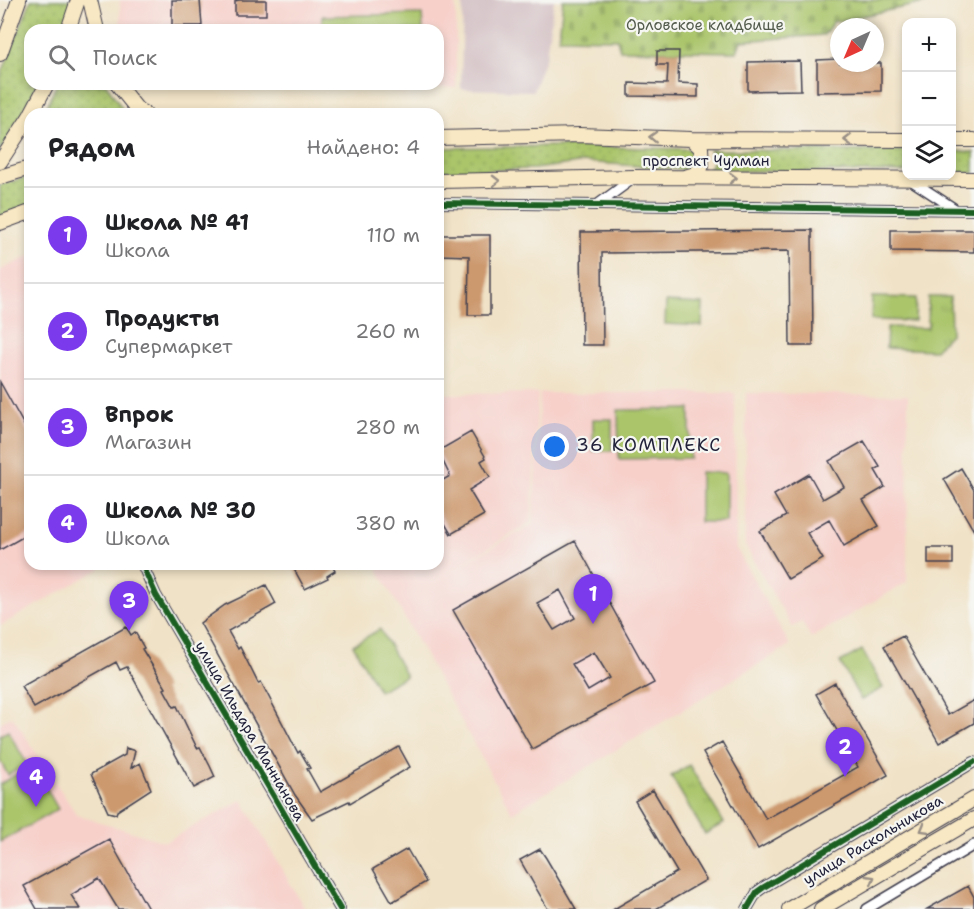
<!DOCTYPE html>
<html lang="ru">
<head>
<meta charset="utf-8">
<style>
	:root { --surface:#fff; --page:#f6f6f6; --text:#202124; --muted:#757577; --line:#e0e0e0; --accent:#7c3aed }
	body { margin:0; font-family:"Shantell Sans",sans-serif; background:var(--page); color:var(--text) }
	.controls { position:absolute; right:18px; top:18px; display:grid; overflow:hidden; border-radius:12px; box-shadow:0 3px 9px #0003 }
	.controls button { width:54px; height:54px; display:grid; place-items:center; padding:0; border:0; border-bottom:2px solid var(--line); background:var(--surface); color:var(--text); font:30px sans-serif }
	.compass { position:absolute; left:830px; top:18px; width:54px; height:54px; border-radius:50%; background:var(--surface); box-shadow:0 3px 9px #0003; rotate:224deg }
	.you { position:absolute; left:555px; top:447px; width:21px; height:21px; margin:-15px; border:4px solid #fff; border-radius:50%; background:#1a73e8; box-shadow:0 0 0 9px #1a73e833 }
	.badge { display:grid; place-items:center; width:39px; height:39px; border-radius:50%; background:var(--accent); color:#fff; font-size:20px; font-weight:700 }
	.pin { position:absolute; translate:-50% -50px; filter:drop-shadow(0 2px 3px #0008) }
	.pin::after { content:''; position:absolute; top:32px; width:21px; height:18px; background:inherit; clip-path:polygon(0 0,100% 0,50% 100%) }
	.list { margin:0; padding:0; list-style:none }
	h2 { display:flex; justify-content:space-between; align-items:center; height:78px; margin:0; padding:0 24px; font-size:26px }
	h2 small { font-size:20px; font-weight:400; color:var(--muted) }
	.list li { display:grid; grid-template-columns:39px 1fr auto; gap:18px; align-items:center; box-sizing:border-box; height:96px; padding:0 24px; border-top:2px solid var(--line) }
	.list b { display:block; font-size:22px; white-space:nowrap }
	.list p { margin:0; font-size:20px; white-space:nowrap; color:var(--muted) }
	.list em { font-size:20px; font-style:normal; color:var(--muted) }
	.icon { flex:none; width:33px; height:33px; fill:none; stroke:currentColor; stroke-width:2; stroke-linecap:round; stroke-linejoin:round }
	.map { position:relative; flex:none; width:974px; height:909px; overflow:hidden }
	.search { position:absolute; background:var(--surface); box-shadow:0 3px 9px #0003; left:24px; top:24px; width:420px; height:66px; display:flex; align-items:center; gap:15px; box-sizing:border-box; padding:0 21px; border-radius:18px; color:var(--muted); font-size:22px }
	.panel { position:absolute; background:var(--surface); box-shadow:0 3px 9px #0003; left:24px; top:108px; width:420px; height:462px; border-radius:18px }
	.map>svg:first-child { display:block }
	.built { fill:#f7d0ca }
	.industrial { fill:#d2bec2 }
	.grass { fill:url(#grass-dots); stroke:#667453; stroke-width:1.5 }
	.cemetery { fill:url(#cemetery-stones); stroke:#667453; stroke-width:1.5 }
	.park { fill:url(#park-tufts); stroke:#667453; stroke-width:1.5 }
	.garden { fill:#aac56b; stroke:#667453; stroke-width:1.5 }
	.building { fill:#cc986d; fill-rule:evenodd }
	.lines { fill:none; stroke-linecap:round; stroke-linejoin:round }
	.street-casing { stroke:#413f50; stroke-width:12 }
	.secondary-casing { stroke:#413f50; stroke-width:16 }
	.street { stroke:#fff; stroke-width:9 }
	.secondary { stroke:#f8e8c3; stroke-width:14 }
	.cycleway-casing { stroke:#f6f6f2; stroke-width:10 }
	.cycleway { stroke:#1b5e20; stroke-width:6 }
	.oneway { stroke:#988f86 }
	.labels { text-anchor:middle; dominant-baseline:central; stroke-width:4.5; stroke-linejoin:round; paint-order:stroke }
	.park-label { font-size:15px; fill:#525b4c; stroke:#f6f6f2 }
	.street-label { font-size:15px; fill:#22223b; stroke:#f6f6f2 }
	.quarter-label { font-size:18px; letter-spacing:1.5px; fill:#22223b; stroke:#f6f6f2 }
</style>
</head>
<body>
<div class="map">
<svg width="974" height="909" viewBox="0 0 974 909">
	<defs>
		<pattern id="grass-dots" width="8" height="8" patternUnits="userSpaceOnUse" patternTransform="scale(1.5)"><rect width="8" height="8" fill="#aac56b"/><path d="M2 2h.1M6 6h.1" fill="none" stroke="#92a95e" stroke-width="1.8" stroke-linecap="round"/></pattern>
		<pattern id="cemetery-stones" width="16" height="16" patternUnits="userSpaceOnUse" patternTransform="scale(1.5)"><rect width="16" height="16" fill="#aac56b"/><path d="M2 7V4a2 2 0 0 1 4 0v3zM10 15v-3a2 2 0 0 1 4 0v3z" fill="#92a95e"/></pattern>
		<pattern id="park-tufts" width="24" height="20" patternUnits="userSpaceOnUse" patternTransform="scale(1.5)"><rect width="24" height="20" fill="#aac56b"/><path d="M3 7l-1-3M5 7V3M7 7l1-3M15 17l-1-3M17 17v-4M19 17l1-3" fill="none" stroke="#92a95e"/></pattern>
	</defs>
	<rect width="100%" height="100%" fill="#f6f6f2"/>
	<filter id="ink" filterUnits="userSpaceOnUse"><feTurbulence type="fractalNoise" baseFrequency=".0167" numOctaves="2"/><feDisplacementMap in="SourceGraphic" scale="12" xChannelSelector="R" yChannelSelector="G"/><feConvolveMatrix kernelMatrix="1 2 1 2 8 2 1 2 1" color-interpolation-filters="sRGB"/></filter>
	<filter id="wash" filterUnits="userSpaceOnUse"><feTurbulence type="fractalNoise" baseFrequency=".008" numOctaves="4" result="noise"/><feDisplacementMap in="SourceGraphic" scale="24" xChannelSelector="R" yChannelSelector="G"/><feGaussianBlur stdDeviation="1.35" result="paint"/><feColorMatrix in="noise" values="0 0 0 0 0 0 0 0 0 0 0 0 0 0 0 0 0 1.4 0 .05"/><feComposite in="paint" operator="in"/></filter>
	<g filter="url(#wash)">
		<rect width="100%" height="100%" fill="#f0e2c6"/>
		<path class="built" d="M120 0H456V88L170 85 167 84H438V30H120Z
			M30 256V564H100V569L0 626V270Z
			M538 393 531 522 425 586 533 524 540 393H735L736 548 790 645 512 813 375 564H438V394Z
			M746 393 908 395 907 582 811 638 802 622 792 627 745 545Z
			M12 716 77 815 165 842 242 800 305 909H0V723Z"/>
		<path class="industrial" d="M463 0H554L546 55 533 91 461 89Z"/>
		<path class="grass" d="M31 0H74L62 30H30V84H39L0 152V78Z
			M57 84H106L126 114H43Z
			M560 146 689 149 695 153 696 163 690 170 585 162 534 169 438 171V148Z
			M709 150 906 151V172L708 171 714 159Z
			M952 151 974 152V173H952Z
			M30 176V206L0 217V185Z"/>
		<path class="cemetery" d="M563 0H939L833 22 824 35 741 41 737 52 620 50 617 39 559 38Z"/>
		<path class="park" d="M928 297H950L951 333 935 350 886 348 887 327 928 328Z
			M689 765 724 823 705 834 671 776Z"/>
		<path class="garden" d="M422 14 423 30H322V16Z
			M872 297 916 298 915 321 871 320Z
			M666 302 703 304 702 326 665 324Z
			M690 409V458L619 459 618 410Z
			M593 419H612V451H593Z
			M700 472 726 473V522H700Z
			M380 629 406 676 379 691 353 645Z
			M862 650 883 688 861 700 840 662Z
			M8 731 27 764 8 775 0 761V735Z
			M33 765 58 809 0 842V784Z"/>
		<g id="blocks">
			<path class="building" d="M172 0H200L202 26H172Z
				M239 0H266V15H235V1Z
				M657 51H679L678 83 698 84V97L629 96V83L667 84 668 65H657Z
				M839 59V63H881V91L817 92V60Z
				M800 61 801 90 748 91V62Z
				M812 230 813 346H790L789 251 602 253 603 345H582L581 232Z
				M891 230H974V252L891 251Z
				M438 235H490V315H468L469 256 438 255Z
				M0 382 30 436V533L0 550Z
				M471 432 486 458 481 461 490 477 469 490 484 515 451 534 438 512V483L450 476 438 451Z
				M864 441 880 467 875 470 885 487 863 500 879 526 844 546 829 520 807 533 823 559 788 579 760 531 786 516 774 495 809 474 823 499 844 487 829 461Z
				M961 468 974 490V531L944 479Z
				M575 541 654 683 532 749 453 610ZM560 590 575 618 554 630 537 603ZM594 652 610 678 588 691 572 664Z
				M928 548H953V564H928Z
				M304 564H331L335 571 327 576 328 578 305 589 294 569Z
				M266 585 276 604 228 631 238 649 240 647 258 683 261 682 298 753 300 751 310 768 307 769 320 792 399 747 410 767 350 803 349 801 312 819 295 795 200 623 225 605Z
				M126 627 131 635 135 632 144 648 142 649 166 688 164 689 174 707 177 706 197 748 200 747 210 766 215 777 194 788 127 667 120 670 116 662 34 708 21 686Z
				M903 636 948 715 974 700V723L939 743 884 646Z
				M835 683 888 775 758 849 703 753 722 742 766 819 858 767 816 694Z
				M126 748 135 751 131 768 140 763 151 789 117 811 116 814 108 812 91 774 125 755Z
				M653 790 706 880 656 909H614L677 872 635 801Z
				M109 839 148 909H118L99 878 71 895 80 909H37L24 886Z
				M407 849 426 882 392 902 373 869Z
				M540 849 546 858 576 909H548L520 860Z
				M968 886 974 897V909H927Z"/>
		</g>
	</g>
	<g filter="url(#ink)">
		<use href="#blocks" fill-opacity="0" stroke="#413f50" stroke-width="1.5"/>
		<g class="lines">
			<g class="street-casing">
				<path id="street" d="M909 179 955 209
					M438 203 974 210
					M597 205 634 178
					M142 564 156 595 340 909
					M747 909 757 892 764 887 974 762
					M867 909 974 845"/>
			</g>
			<g class="secondary-casing">
				<path id="secondary" d="M90 0 97 30
					M68 30 78 0
					M0 54 19 0
					M117 84 137 109 145 114
					M31 114 47 84
					M438 138 580 135 691 139 906 140
					M952 140H974
					M0 162 30 116
					M0 177 30 168
					M685 177 695 174 702 166 701 148 691 139
					M438 181 635 177 974 179
					M0 223 30 212
					M789 909 974 799
					M821 909 974 819"/>
			</g>
			<use href="#street" class="street"/>
			<use href="#secondary" class="secondary"/>
			<g class="cycleway-casing">
				<path id="cycleway" d="M438 203 974 210
					M142 564 156 595 340 909
					M747 909 757 892 764 887 974 762"/>
			</g>
			<use href="#cycleway" class="cycleway"/>
		</g>
		<defs><path id="oneway-chevron" d="M-2-3.5L2.5 0L-2 3.5" fill="none" stroke-width="1.6" stroke-linecap="round" stroke-linejoin="round" transform="scale(1.5)"/></defs>
		<g class="oneway">
			<use href="#oneway-chevron" transform="translate(653 137) rotate(-178)"/>
			<use href="#oneway-chevron" transform="translate(848 140) rotate(180)"/>
			<use href="#oneway-chevron" transform="translate(733 178)"/>
			<use href="#oneway-chevron" transform="translate(496 181) rotate(-1)"/>
			<use href="#oneway-chevron" transform="translate(924 829) rotate(150)"/>
			<use href="#oneway-chevron" transform="translate(871 879) rotate(-31)"/>
		</g>
	</g>
	<g class="labels">
		<g class="park-label">
			<text x="705" y="25">Орловское кладбище</text>
		</g>
		<g class="street-label">
			<text x="706" y="161">проспект Чулман</text>
			<text transform="translate(250 731) rotate(60)">улица Ильдара Маннанова</text>
			<text transform="translate(873 840) rotate(-31)">улица Раскольникова</text>
		</g>
		<g class="quarter-label">
			<text x="649" y="445">36 КОМПЛЕКС</text>
		</g>
	</g>
</svg>
<div class="controls">
<button>+</button>
<button>−</button>
<button><svg class="icon" aria-label="layers" viewBox="0 0 24 24"><path d="M12 4l9 5-9 5-9-5zM3 14l9 5 9-5"/></svg></button>
</div>
<svg class="compass" viewBox="-18 -18 36 36"><path d="M0-13l5 13h-10z" fill="#e53935"/><path d="M0 13l5-13h-10z" fill="#757577"/></svg>
<div class="you"></div>
<div class="pin badge" style="left:593px;top:624px">1</div>
<div class="pin badge" style="left:845px;top:777px">2</div>
<div class="pin badge" style="left:129px;top:631px">3</div>
<div class="pin badge" style="left:36px;top:807px">4</div>
<div class="search"><svg class="icon" aria-label="search" viewBox="0 0 24 24"><circle cx="10" cy="10" r="6"/><path d="M15 15l6 6"/></svg>Поиск</div>
<section class="panel">
<h2>Рядом<small>Найдено: 4</small></h2>
<ul class="list">
<li><span class="badge">1</span><div><b>Школа № 41</b><p>Школа</p></div><em>110 m</em></li>
<li><span class="badge">2</span><div><b>Продукты</b><p>Супермаркет</p></div><em>260 m</em></li>
<li><span class="badge">3</span><div><b>Впрок</b><p>Магазин</p></div><em>280 m</em></li>
<li><span class="badge">4</span><div><b>Школа № 30</b><p>Школа</p></div><em>380 m</em></li>
</ul>
</section>
</div>
</body>
</html>
